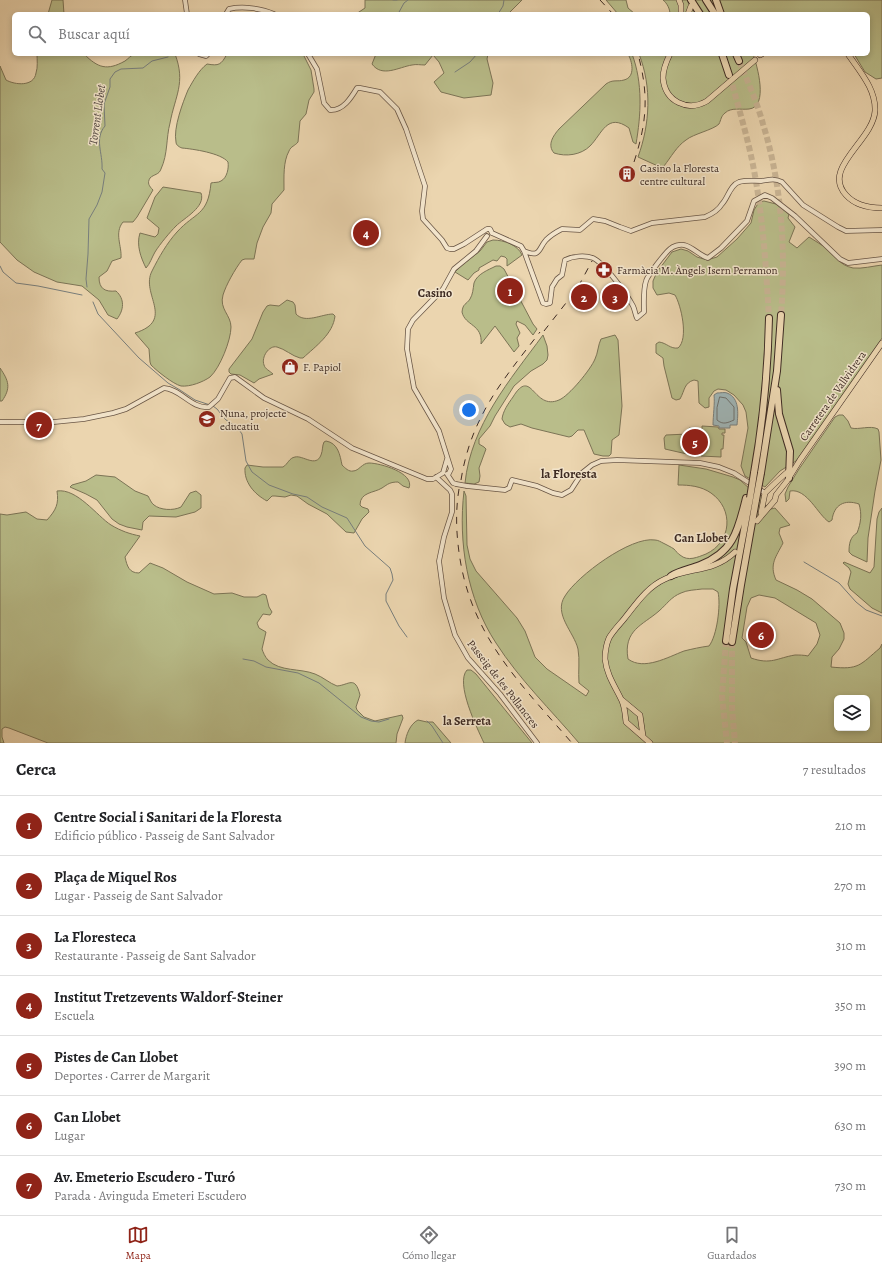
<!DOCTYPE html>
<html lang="es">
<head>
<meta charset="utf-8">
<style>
	:root { --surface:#fff; --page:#f6f6f6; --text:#202124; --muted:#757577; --line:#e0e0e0; --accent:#8f2418 }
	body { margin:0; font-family:Alegreya,serif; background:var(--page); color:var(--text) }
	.controls { position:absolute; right:12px; bottom:12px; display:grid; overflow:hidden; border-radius:6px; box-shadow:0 2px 6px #0003 }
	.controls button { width:36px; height:36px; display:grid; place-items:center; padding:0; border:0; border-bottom:1px solid var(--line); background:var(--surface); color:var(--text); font:20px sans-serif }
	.you { position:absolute; left:469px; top:410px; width:14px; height:14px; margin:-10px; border:3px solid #fff; border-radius:50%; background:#1a73e8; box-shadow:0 0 0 6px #1a73e833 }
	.badge { display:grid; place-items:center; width:26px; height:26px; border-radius:50%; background:var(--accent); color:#fff; font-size:13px; font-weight:700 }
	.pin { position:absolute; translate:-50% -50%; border:2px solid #fff; box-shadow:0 1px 4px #0006 }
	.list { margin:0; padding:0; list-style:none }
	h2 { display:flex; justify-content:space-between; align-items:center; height:52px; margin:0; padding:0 16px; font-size:17px }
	h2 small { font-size:13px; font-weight:400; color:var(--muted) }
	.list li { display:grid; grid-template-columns:26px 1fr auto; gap:12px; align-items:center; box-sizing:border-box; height:60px; padding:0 16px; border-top:1px solid var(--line) }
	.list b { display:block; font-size:15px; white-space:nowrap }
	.list p { margin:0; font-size:13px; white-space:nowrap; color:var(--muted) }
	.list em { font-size:13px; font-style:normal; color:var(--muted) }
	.icon { flex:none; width:22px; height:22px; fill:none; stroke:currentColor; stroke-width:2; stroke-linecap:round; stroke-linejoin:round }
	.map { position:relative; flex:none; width:882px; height:743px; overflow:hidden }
	.search { position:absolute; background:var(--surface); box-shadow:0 2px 6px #0003; left:12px; right:12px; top:12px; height:44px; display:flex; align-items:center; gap:10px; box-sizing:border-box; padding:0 14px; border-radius:6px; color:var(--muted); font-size:15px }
	.sheet { height:472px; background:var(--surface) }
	nav { display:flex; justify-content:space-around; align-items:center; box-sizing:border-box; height:56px; border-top:1px solid var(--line); background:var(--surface); font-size:11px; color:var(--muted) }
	nav a { display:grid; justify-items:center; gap:2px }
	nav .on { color:var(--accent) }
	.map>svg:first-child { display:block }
	.green { fill:#b9bd8a; stroke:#7c7456; fill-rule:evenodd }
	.water { fill:#9fb5b7; stroke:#787e7c }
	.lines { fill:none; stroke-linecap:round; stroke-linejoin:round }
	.shore { stroke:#6e706d; stroke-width:1 }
	.stream { stroke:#787e7c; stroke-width:1 }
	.highway-tunnel { stroke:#c8b393; stroke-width:6; stroke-dasharray:6 3; stroke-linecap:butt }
	.minor-casing { stroke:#695646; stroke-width:5.5 }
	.major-casing { stroke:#3e2b23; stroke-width:6 }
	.highway-casing { stroke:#3e2b23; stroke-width:8 }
	.minor { stroke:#f2e4cb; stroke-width:4 }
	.major { stroke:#ebd5af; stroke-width:5 }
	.highway { stroke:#ebd5af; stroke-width:6 }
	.rail { stroke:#3e2b23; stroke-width:1; stroke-dasharray:7 7; stroke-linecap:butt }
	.minor-bridge-casing { stroke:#695646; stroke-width:5.5; stroke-linecap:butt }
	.highway-bridge-casing { stroke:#3e2b23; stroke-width:8; stroke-linecap:butt }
	.minor-bridge { stroke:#f2e4cb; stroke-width:4 }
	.highway-bridge { stroke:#ebd5af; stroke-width:6 }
	.labels { text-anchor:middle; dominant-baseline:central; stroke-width:3; stroke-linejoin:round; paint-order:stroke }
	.poi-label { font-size:11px; fill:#3e2b23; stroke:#f2e4cb; text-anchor:start }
	.street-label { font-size:11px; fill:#3e2b23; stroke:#f2e4cb }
	.water-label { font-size:12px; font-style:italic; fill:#514741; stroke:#f2e4cb }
	.neighbourhood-label { font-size:12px; font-weight:bold; fill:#3e2b23; stroke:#f2e4cb }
	.quarter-label { font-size:13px; font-weight:bold; fill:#3e2b23; stroke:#f2e4cb }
</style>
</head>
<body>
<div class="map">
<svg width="882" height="743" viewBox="0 0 882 743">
	<rect width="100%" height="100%" fill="#ebd5af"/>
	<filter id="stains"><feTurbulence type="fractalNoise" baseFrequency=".005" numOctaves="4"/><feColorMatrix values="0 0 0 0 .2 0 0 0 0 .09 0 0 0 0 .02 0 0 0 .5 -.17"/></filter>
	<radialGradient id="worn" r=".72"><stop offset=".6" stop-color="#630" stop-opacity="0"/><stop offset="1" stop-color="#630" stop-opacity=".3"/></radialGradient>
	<path class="green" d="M52 0H63L64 14H48Z
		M365 0H522L508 14H356L365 8Z
		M606 0H626L628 8 635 14H618Z
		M663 0H882V78L876 79 865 72 854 54H868V14H670C670 9 667 3 663 0Z
		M37 54H84C98 68 107 71 125 61 128 59 131 55 135 54 142 52 166 54 175 54 186 83 175 96 170 123 166 138 168 154 161 169 159 175 154 174 150 178 147 183 149 186 153 190L137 217 133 222H123C114 233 122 246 121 258L112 261 107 271 99 277C99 289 105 292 116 291 125 299 124 310 117 319L108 315 99 300 82 286 57 282 34 272 17 260 0 242V66L6 80C15 85 34 87 36 73 38 67 37 60 37 54Z
		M227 54H303L311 70 314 89V92L309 100 306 114 300 121 298 142C295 146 291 146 289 151 283 162 284 177 284 190L272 204 271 213 263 227 257 243 254 259H245L242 260C235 269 226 285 223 295 219 309 231 315 231 327 231 340 220 368 210 377 203 382 190 387 181 386 173 384 157 371 151 365L150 362 149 349 135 333C176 320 140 294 152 271 159 257 167 243 177 232 195 212 208 216 211 183 214 182 218 183 221 181 227 178 229 168 228 162 221 153 193 149 182 148 179 147 176 145 176 142 173 128 183 102 188 90 193 81 199 70 207 64 219 66 221 65 227 54Z
		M376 54H488L487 59 493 83 491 95 464 98 441 92 434 82 444 73 439 62 433 55 425 65C421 65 416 64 412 65 399 67 382 78 372 64Z
		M628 54H632C643 83 641 115 636 144L633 142 629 128C607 112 602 134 590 146 581 155 566 157 554 153 547 145 553 136 559 129L606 84C613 79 617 82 624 80 636 77 632 61 628 54Z
		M639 54H753C757 65 769 107 749 109 741 110 731 107 725 113 721 116 721 120 719 124 713 130 693 134 686 140 677 146 671 157 664 166L660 167 638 157C650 124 652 87 639 54Z
		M163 187 201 193C206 207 184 218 176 226 170 232 160 244 155 252 152 257 150 264 146 268 141 258 136 245 140 233L155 237 158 234 159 228 147 218 155 197Z
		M764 201 776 204 789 214 788 218 795 227 789 242 797 248 809 237C815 241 822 245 828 249 837 257 839 265 853 268 862 269 873 266 882 265V338L796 461 780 471 765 487 745 476 741 466 748 428 746 412 743 405 734 395 726 390 718 389 714 391 709 398V407L705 408 699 403 698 381 694 380C684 383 685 390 680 399L676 400 672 398 664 366 663 358 656 353V344L659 342C667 343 670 349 678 348 689 339 681 305 675 295L669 293 657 295 653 288V281L657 272 672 252 681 249 688 251 697 257 707 260 717 257 737 239 751 223 754 210 759 202Z
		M493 240C504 240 518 245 522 255L507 266V259L505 257 501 256 497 261 493 260 479 268V270L474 273 468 280 455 272 462 265 480 251 487 242Z
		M496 266H500L504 269 533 324 537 329 533 335 525 325 517 321 516 324 520 333 517 338 519 346 514 352 495 326 481 344C483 324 465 326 462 312 463 303 466 305 470 299 473 294 473 289 474 283 477 274 488 270 496 266Z
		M287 300 293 302 295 305 296 314C305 324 322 314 333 314L335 316C333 334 316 346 303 358H300C292 356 285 349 277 347 269 345 261 357 264 365 265 369 270 371 273 374L259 379 254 383 240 375 231 374 229 372V369L252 339 263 312 267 306 270 305 279 306Z
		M543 335 547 346 548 355 547 360 543 364 531 371 514 386 495 416 490 426 479 439V444L484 447 486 449 479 468 480 476 479 482 474 484 465 483C471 425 510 380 543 335Z
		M615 335 618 340 622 406 619 435 612 440 611 454 609 456H603L594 454 584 430H578L572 436 569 437 532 428 521 424 510 427 505 424 502 419C503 411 508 404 513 397 532 366 533 411 559 400 569 396 591 369 595 359 598 353 598 345 601 339Z
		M0 368C9 381 11 388 2 401H0Z
		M839 415H843L848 421 851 428C859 430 870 425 878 429L879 432 881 460 875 491 868 538 867 562 852 555 849 552C849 544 850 537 857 533 861 523 862 514 859 504 844 499 834 505 832 520L829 522C818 515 807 488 790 491L789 499 786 502 785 494 788 487 799 469 835 417Z
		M702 426 718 427 719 429H725V433H722V435H724L723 449H721V457L701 456V454H688L689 428 702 429Z
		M688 434 687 454 665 449 664 438 666 435Z
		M326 441C338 443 340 455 342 465 345 468 349 472 353 471 359 471 362 463 369 463 380 463 415 473 409 488L403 486 398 482C390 482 388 484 382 488 374 493 360 492 360 505L362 507 368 509 369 512 362 519 354 533 346 532 327 514 308 504 297 496 291 495 285 497 275 496H272L267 501C254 494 244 482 245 468L247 465 263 467H283C288 464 289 458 295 457 303 455 316 468 321 455 323 450 322 446 324 442Z
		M679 465 706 469 733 477 740 480 750 489 763 496 762 503 771 509 775 508 790 525 780 528 779 533 783 543C776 557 769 564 776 580L797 590 812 599 840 623 844 633V639L839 649 832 657 831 667C859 670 860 665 880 648L882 644V743H579C551 710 519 679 496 643 467 599 458 542 464 491L466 496 467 545 470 559 476 571 517 618 525 631 535 657 547 669 586 696 589 691 579 683C578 672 580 660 578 649 574 632 553 614 565 596 577 576 631 536 655 540 658 540 661 542 663 543 667 545 671 547 674 549 676 551 678 554 680 555 688 562 698 557 706 554 732 542 734 509 711 493 701 486 689 485 678 485ZM702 589H713L718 592C721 605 717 636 709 646 701 647 692 649 684 651 668 657 644 671 628 659 623 630 643 625 659 611 667 604 671 597 681 593 687 590 695 590 702 589ZM759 595 775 598 816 623 820 635 817 644 808 656C804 655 799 655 795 655 777 658 771 665 751 658L746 642 742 638 747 607 751 598ZM837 698H867V728H837Z
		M96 475 115 477 135 491 148 496C150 499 151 503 154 505 160 510 173 511 181 507L190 493 196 491 201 495V508L195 512 176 517 149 516 143 522 142 530 127 527 119 524 112 519 97 500 86 494 70 487 72 485 86 481Z
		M57 491C77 488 97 516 111 525 121 531 130 534 140 536L125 557C127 566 129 573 139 573L150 563 163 568 187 582 214 594 232 593 244 597H257L263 594 266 595 269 607 272 612 270 615 263 614 257 623 259 628 266 632 262 649C263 652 265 657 268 660 280 672 300 668 315 674 323 677 329 683 337 686 349 685 355 675 360 695L356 707 357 710 364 717 375 721 402 715 403 718 397 734 396 743H48L9 728 5 727 2 729V737L4 743H0V514L7 515 26 512 37 519 47 520C56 510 59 504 57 491Z
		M882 508V613L872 608 850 589 848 584 851 572 849 568 843 563 844 562 870 573 874 567 877 519 879 512Z
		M467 670H471L476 674 532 743H484C477 728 455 683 467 670Z
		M418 720 427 722H433L451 743H405C406 735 410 724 418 720Z"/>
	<path class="water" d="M717 393C720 393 725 392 727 393 740 398 738 414 737 425H730V428H719V426L713 425C713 416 715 403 714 395Z"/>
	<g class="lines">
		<path class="shore" d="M720 397 726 398 734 407V420C727 423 723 425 717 420V408Z"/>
		<path class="stream" d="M393 0H397
			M398 14 404 3 408 0
			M498 14 503 6 504 0
			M400 54 401 55
			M455 72 470 62 477 54
			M0 266 3 272 16 283 38 286 82 295
			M87 287 86 279 88 254 89 219 97 205 102 192 105 173 102 169C103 153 94 139 105 126L104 104 110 87V79L115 72 121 69 143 68 152 61 168 57
			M93 302 98 314 139 358 168 383 180 390 195 400 210 405
			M213 406 217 409 226 420 237 427 242 434 246 461 252 472 269 485 293 494 307 497 322 507 347 518 365 546 390 568 392 574 393 580 386 594V601L399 626 407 637
			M804 562 839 583 856 602 866 610 882 616
			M243 659 254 661 266 667 298 673 319 683 361 717 371 721 379 722 389 719
			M427 721 432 726 443 743"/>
		<path class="highway-tunnel" d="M739 61C748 82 757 102 763 124 782 186 786 250 781 315
			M730 76C738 106 747 135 753 165 763 216 766 267 769 318
			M726 641 722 696 727 743
			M732 642V708L735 743"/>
		<g class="minor-casing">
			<path id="minor" d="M185 0 187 14
				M226 14 229 9C242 6 261 8 274 14
				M199 54 206 56 208 54
				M308 54 317 69 324 103 330 110C343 111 351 98 357 88H360L380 92 397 109 406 129 425 186 422 211 423 219 442 240 447 248 450 249H454L464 244 487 229H490L492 233
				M492 233 521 246 524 251 543 303 546 304 550 303 552 287 557 279 562 275 565 260C573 256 585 255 593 258 604 263 627 294 633 306 635 310 635 314 637 318L644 312C644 302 643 290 646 281 647 276 666 252 670 249 673 246 680 244 684 245 693 247 700 256 708 258L721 248 747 221 754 201 765 195 772 198 795 216 840 259 848 263 882 259
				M524 251C541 258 538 249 546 240 550 236 556 232 562 229L580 230 593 219 605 221 620 227 631 231 652 223 705 217C712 214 718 211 722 204 728 198 730 185 739 182 746 180 753 181 761 181 769 180 774 178 782 182L803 205 838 227 846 231 882 230
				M0 422H54L84 419 113 413 126 409 164 388C181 389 191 409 209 407L218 399 230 378 235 377 264 398 308 419 352 448 427 479H433L443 473
				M443 473 447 459
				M447 474 453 483 456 484
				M448 475 451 469 439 431 414 388 407 349 408 329 413 320 443 289 454 269 476 251 487 236
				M436 477 450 490 452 494V512L444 537 439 561 444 598 455 635 468 658 500 694 537 743
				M467 486 505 490 509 488 512 480 537 486 553 493 562 495 571 490 582 473 592 465 601 461 617 460 700 463 719 467 734 473 765 493"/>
		</g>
		<g class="major-casing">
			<path id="major" d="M679 0 681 5V14
				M688 14 691 6
				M670 54C666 62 663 69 663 78 665 102 688 112 707 101L755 60
				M848 54C860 72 876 89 875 111 873 141 821 168 846 195 855 205 868 208 882 208
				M760 55 762 54
				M761 513 765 493C773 485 781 477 790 470
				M757 521 775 500 776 495 787 481 800 460 882 343
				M622 700 640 715 643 736
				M650 743 626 722C625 714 625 708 622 701 615 686 607 676 605 659 605 652 606 645 609 638 613 631 619 625 624 619 636 604 647 587 665 579 689 567 713 573 735 552"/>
		</g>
		<g class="highway-casing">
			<path id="highway" d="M691 0 700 14
				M706 0 715 14
				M716 0 721 14
				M722 54 729 75
				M736 54 739 61
				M777 390 779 414 790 451 789 478
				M754 473C763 422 768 370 769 318
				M761 473 777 371 781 315
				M671 576C680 570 690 569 700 565 734 552 738 530 746 498
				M726 641 733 589 750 498
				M732 642 741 585 756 500"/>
		</g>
		<use href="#minor" class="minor"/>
		<use href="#major" class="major"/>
		<use href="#highway" class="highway"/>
		<path class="rail" d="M600 0 613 14
			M634 162C647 122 649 95 638 54
			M544 331 577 289 592 261
			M461 480C471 417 502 381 540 332
			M459 489C456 507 456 526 458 544 467 632 517 680 572 743"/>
		<g class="minor-bridge-casing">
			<path id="minor-bridge" d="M456 484 467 486"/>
		</g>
		<g class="highway-bridge-casing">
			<path id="highway-bridge" d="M750 498 754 473
				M756 500 761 473"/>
		</g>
		<use href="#minor-bridge" class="minor-bridge"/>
		<use href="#highway-bridge" class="highway-bridge"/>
	</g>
	<defs>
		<g id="building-disc" transform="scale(0.9)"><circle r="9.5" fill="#8f2418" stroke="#f2e4cb"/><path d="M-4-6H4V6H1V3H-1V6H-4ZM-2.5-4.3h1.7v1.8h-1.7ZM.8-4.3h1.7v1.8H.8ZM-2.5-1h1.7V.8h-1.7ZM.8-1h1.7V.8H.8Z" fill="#fff"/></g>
		<g id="pharmacy-disc" transform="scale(0.9)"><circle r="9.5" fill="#8f2418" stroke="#f2e4cb"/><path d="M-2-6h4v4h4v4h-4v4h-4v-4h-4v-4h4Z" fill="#fff"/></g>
		<g id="shop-disc" transform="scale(0.9)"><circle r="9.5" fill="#8f2418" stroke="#f2e4cb"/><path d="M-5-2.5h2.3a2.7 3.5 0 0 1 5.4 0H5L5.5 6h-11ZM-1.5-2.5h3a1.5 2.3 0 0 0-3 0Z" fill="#fff"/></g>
		<g id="school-disc" transform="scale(0.9)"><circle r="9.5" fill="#8f2418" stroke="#f2e4cb"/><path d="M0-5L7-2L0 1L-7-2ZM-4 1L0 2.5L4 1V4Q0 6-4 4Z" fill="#fff"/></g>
	</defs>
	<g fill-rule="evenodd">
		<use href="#building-disc" x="627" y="174"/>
		<use href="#pharmacy-disc" x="604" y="270"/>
		<use href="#shop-disc" x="290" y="367"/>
		<use href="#school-disc" x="207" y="419"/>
	</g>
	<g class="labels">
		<g class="poi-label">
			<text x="640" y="168">Casino la Floresta<tspan x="640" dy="13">centre cultural</tspan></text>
			<text x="617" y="270">Farmàcia M. Àngels Isern Perramon</text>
			<text x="303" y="367">F. Papiol</text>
			<text x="220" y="413">Nuna, projecte<tspan x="220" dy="13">educatiu</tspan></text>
		</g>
		<g class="street-label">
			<text transform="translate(833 396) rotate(-55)">Carretera de Vallvidrera</text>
			<text transform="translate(503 684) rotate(52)">Passeig de les Pollancres</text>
		</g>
		<g class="water-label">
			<text transform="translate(97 115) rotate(-82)">Torrent Llobet</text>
		</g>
		<g class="neighbourhood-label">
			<text x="435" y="293">Casino</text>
			<text x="701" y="538">Can Llobet</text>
			<text x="467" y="721">la Serreta</text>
		</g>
		<g class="quarter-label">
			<text x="569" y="473">la Floresta</text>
		</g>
	</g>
	<rect width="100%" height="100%" filter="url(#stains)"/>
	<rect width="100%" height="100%" fill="url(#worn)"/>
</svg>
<div class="controls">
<button><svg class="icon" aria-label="layers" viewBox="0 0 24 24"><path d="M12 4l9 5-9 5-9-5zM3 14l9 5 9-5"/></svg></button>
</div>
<div class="you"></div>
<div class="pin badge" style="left:510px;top:291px">1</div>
<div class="pin badge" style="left:584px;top:297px">2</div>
<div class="pin badge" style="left:615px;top:297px">3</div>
<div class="pin badge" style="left:366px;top:233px">4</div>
<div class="pin badge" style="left:695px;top:442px">5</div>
<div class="pin badge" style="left:761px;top:635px">6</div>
<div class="pin badge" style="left:39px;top:425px">7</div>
<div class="search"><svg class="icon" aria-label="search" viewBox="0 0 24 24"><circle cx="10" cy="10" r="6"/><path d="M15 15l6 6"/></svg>Buscar aquí</div>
</div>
<section class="sheet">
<h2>Cerca<small>7 resultados</small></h2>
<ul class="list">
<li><span class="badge">1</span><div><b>Centre Social i Sanitari de la Floresta</b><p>Edificio público · Passeig de Sant Salvador</p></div><em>210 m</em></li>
<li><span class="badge">2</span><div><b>Plaça de Miquel Ros</b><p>Lugar · Passeig de Sant Salvador</p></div><em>270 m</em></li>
<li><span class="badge">3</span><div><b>La Floresteca</b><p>Restaurante · Passeig de Sant Salvador</p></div><em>310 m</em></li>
<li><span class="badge">4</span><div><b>Institut Tretzevents Waldorf-Steiner</b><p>Escuela</p></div><em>350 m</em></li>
<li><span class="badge">5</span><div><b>Pistes de Can Llobet</b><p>Deportes · Carrer de Margarit</p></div><em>390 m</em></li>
<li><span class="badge">6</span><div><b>Can Llobet</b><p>Lugar</p></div><em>630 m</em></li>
<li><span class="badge">7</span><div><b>Av. Emeterio Escudero - Turó</b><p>Parada · Avinguda Emeteri Escudero</p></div><em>730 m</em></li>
</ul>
</section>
<nav>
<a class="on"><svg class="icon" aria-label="map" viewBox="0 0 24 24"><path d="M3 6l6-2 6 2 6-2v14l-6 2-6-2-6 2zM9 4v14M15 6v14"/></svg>Mapa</a>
<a><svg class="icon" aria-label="directions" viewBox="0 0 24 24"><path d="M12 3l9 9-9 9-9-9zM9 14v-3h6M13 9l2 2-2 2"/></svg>Cómo llegar</a>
<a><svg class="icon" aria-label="saved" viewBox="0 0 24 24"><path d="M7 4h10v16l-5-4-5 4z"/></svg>Guardados</a>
</nav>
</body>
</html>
